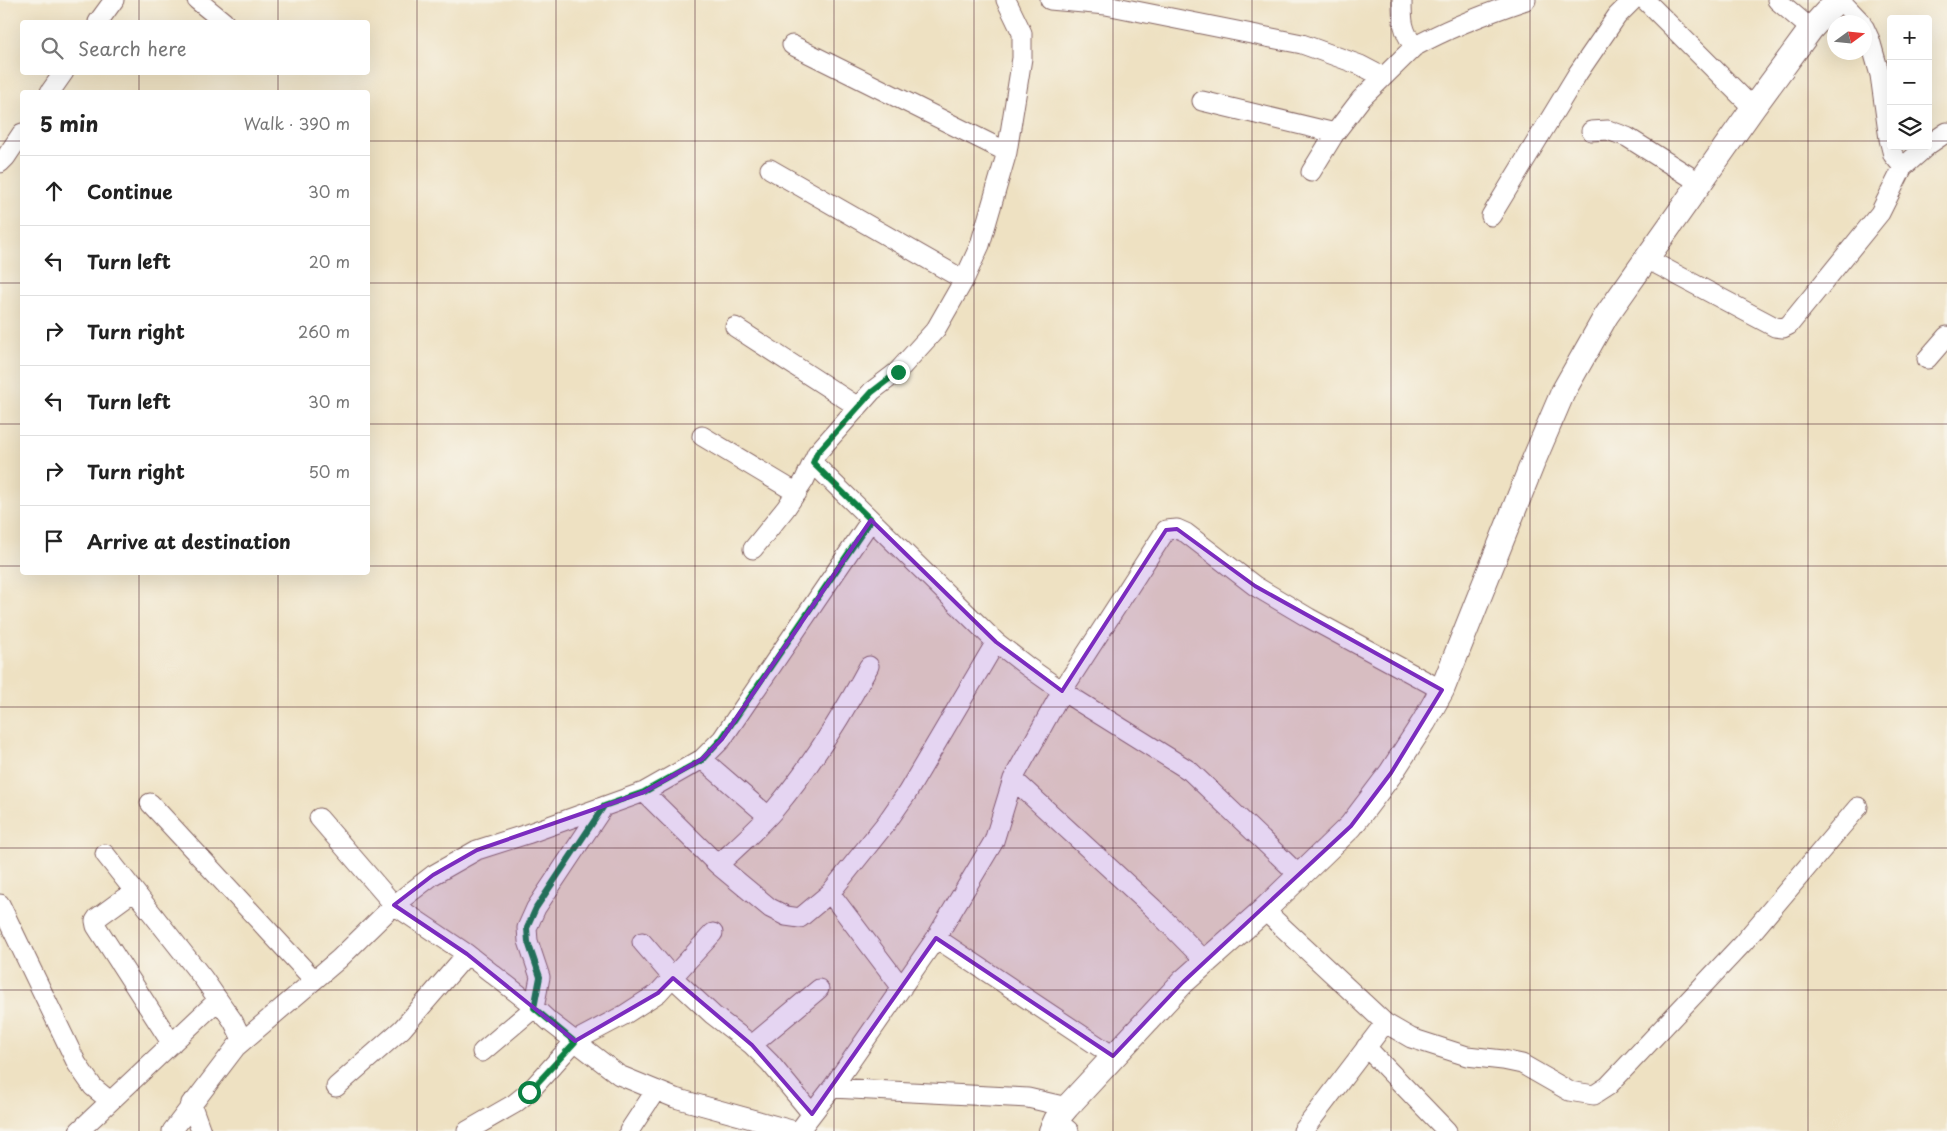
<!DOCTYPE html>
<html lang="en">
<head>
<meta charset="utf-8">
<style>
	:root { --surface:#fff; --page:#f6f6f6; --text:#222; --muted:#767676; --line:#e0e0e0 }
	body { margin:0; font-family:"Playpen Sans",sans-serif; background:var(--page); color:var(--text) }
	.controls { position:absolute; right:15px; top:15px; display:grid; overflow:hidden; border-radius:5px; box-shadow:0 5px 20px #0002 }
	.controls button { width:45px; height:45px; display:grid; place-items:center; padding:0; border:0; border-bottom:1px solid var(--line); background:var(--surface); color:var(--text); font:25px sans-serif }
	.compass { position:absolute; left:1827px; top:15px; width:45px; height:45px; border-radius:50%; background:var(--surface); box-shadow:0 5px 20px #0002; rotate:75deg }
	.stop { position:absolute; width:15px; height:15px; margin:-11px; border:4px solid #0b8043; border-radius:50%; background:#fff }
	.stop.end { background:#0b8043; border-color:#fff; box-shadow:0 1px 5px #0008 }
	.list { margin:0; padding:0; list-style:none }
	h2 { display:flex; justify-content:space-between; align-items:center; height:65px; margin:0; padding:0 20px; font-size:21px }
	h2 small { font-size:16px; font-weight:400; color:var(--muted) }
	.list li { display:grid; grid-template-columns:32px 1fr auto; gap:15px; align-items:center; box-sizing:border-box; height:70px; padding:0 20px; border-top:1px solid var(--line) }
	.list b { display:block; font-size:19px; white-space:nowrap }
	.list em { font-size:16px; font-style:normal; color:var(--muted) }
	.icon { flex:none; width:28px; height:28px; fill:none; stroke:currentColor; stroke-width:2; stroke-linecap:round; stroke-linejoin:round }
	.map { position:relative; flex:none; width:1947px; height:1131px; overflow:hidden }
	.search { position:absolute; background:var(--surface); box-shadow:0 5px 20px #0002; left:20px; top:20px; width:350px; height:55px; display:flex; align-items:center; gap:12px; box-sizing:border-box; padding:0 18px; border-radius:5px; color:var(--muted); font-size:19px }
	.panel { position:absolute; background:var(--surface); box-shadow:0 5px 20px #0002; left:20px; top:90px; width:350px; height:485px; border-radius:5px }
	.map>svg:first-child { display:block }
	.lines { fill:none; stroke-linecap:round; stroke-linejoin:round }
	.minor-casing { stroke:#836360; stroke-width:21 }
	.major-casing { stroke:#836360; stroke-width:26 }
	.minor { stroke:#fff; stroke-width:19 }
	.major { stroke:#fff; stroke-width:24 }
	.route { stroke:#0b8043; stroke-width:6 }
	.marked { fill:#7b2cbf; fill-opacity:0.2; stroke:#7b2cbf; stroke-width:4; stroke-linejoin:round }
	.grid { fill:none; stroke:#4a1f2b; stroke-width:1; stroke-opacity:0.55 }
</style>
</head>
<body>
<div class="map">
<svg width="1947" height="1131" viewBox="0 0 1947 1131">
	<rect width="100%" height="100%" fill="#f7f3e8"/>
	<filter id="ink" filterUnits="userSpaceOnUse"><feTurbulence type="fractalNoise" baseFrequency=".02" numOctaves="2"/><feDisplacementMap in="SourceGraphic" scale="10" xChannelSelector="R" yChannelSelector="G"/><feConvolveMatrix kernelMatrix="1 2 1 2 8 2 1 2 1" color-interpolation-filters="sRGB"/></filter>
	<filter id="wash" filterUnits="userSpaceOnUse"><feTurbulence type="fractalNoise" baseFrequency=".0096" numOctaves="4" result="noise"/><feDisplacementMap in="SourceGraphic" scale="20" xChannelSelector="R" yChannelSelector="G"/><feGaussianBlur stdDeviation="1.12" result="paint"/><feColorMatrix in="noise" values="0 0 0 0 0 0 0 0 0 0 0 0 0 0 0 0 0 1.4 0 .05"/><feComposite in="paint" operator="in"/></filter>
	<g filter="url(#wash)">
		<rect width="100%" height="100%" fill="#eee1c2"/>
	</g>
	<g filter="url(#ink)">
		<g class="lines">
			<g class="minor-casing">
				<path id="minor" d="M197 0 224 22
					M1050 0 1106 5 1302 44 1360 65 1383 77
					M1402 0C1402 21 1402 29 1414 47 1450 27 1487 13 1526 0
					M1645 0 1753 108
					M1777 0 1811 29
					M1840 0 1861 22
					M98 22 114 0
					M1864 27 1870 40 1880 75 1889 139 1893 155 1903 167
					M792 45 1007 152
					M50 92 64 72
					M1202 101 1335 133
					M1591 131 1608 130 1627 137 1700 183
					M1928 145 1947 132
					M0 163 6 157 22 133
					M770 169 964 280
					M1311 172 1335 133 1361 99 1414 47
					M1491 216 1578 73 1617 16 1633 0
					M1647 259 1775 327 1783 328 1789 325 1880 213 1903 167 1927 146
					M735 327 858 407
					M1927 359 1947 336
					M702 436 797 493
					M813 463 996 642 1028 667 1062 691 1190 771 1300 876
					M753 549 786 508 804 481 817 453 872 391 897 372 936 329 964 280 980 245 1007 152 1022 58V33L1006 0
					M702 759 768 816
					M1013 779 1153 908 1206 962
					M644 792 718 865 770 908 786 916 800 918 830 893 887 822 907 793 996 642
					M150 803 314 980
					M319 818 394 905 467 954 526 1000 550 1022 619 1075 675 1098 795 1131
					M105 854 203 978 233 1021 243 1041
					M718 865C737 847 758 829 775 809 812 765 842 716 869 666
					M134 891 97 918 95 921 96 926 172 1044
					M830 893 902 988
					M0 904 77 1064 93 1087 110 1101
					M1264 910 1385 1023 1411 1038 1467 1056 1503 1060 1522 1064 1569 1091 1594 1095 1608 1086 1743 943 1858 807
					M936 938 1113 1056
					M642 942 673 978 713 1015 752 1045 770 1063 812 1114
					M752 1045 819 989
					M1366 1047 1447 1131
					M482 1052 534 1008 540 977 528 941 527 928 536 908 604 806
					M336 1087 402 1029 467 954
					M832 1088 1028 1098 1067 1107
					M191 1103 201 1131
					M1056 1120 1069 1131
					M79 1131 218 1000
					M172 1131 236 1047 339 959 394 905 433 875 477 850 527 834 644 792 702 759 722 739 871 520
					M467 1131 514 1104 529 1092 575 1041 624 1015 658 993 713 933
					M629 1131 656 1090
					M799 1131 832 1088 936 938 994 841 1013 779 1062 691 1166 530 1177 529 1186 533 1255 586 1309 618 1442 690
					M1303 1131 1385 1023"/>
			</g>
			<g class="major-casing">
				<path id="major" d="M1051 1131 1056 1120 1067 1107 1183 982 1264 910 1351 826 1391 773 1424 722 1442 690 1533 462 1563 392 1606 316 1753 108 1811 29 1837 0"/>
			</g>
			<use href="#minor" class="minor"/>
			<use href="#major" class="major"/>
		</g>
	</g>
	<g class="lines" filter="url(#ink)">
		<path class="route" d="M529 1092 575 1042 534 1008 540 977 528 942 527 928 536 908 604 806 644 792 702 760 722 738 871 520 813 463 817 453 872 392 898 372"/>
	</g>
	<path class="marked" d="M871 520 996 642 1062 691 1166 530 1177 529 1255 586 1442 690 1391 773 1351 826 1183 982 1113 1056 936 938 812 1114 752 1045 673 978 658 993 575 1041 467 954 394 905 433 875 477 850 644 792 702 759 722 739Z"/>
	<path class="grid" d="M139 0V22M278 0V22M417 0V1131M556 0V1131M695 0V1131M834 0V1131M974 0V1131M1113 0V1131M1252 0V1131M1391 0V1131M1530 0V1131M1669 0V1131M1808 0V1131M139 72V92M278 72V92M0 141H22M368 141H1891M1928 141H1947M0 283H22M368 283H1947M0 424H22M368 424H1947M0 566H22M368 566H1947M139 572V1131M278 572V1131M0 707H1947M0 848H1947M0 990H1947"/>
</svg>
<div class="controls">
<button>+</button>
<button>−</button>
<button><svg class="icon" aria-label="layers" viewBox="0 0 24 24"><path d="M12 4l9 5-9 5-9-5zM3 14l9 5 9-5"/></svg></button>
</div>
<svg class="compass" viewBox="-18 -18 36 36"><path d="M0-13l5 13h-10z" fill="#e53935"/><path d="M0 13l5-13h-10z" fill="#767676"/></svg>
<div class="stop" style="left:529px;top:1092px"></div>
<div class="stop end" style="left:898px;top:372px"></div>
<div class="search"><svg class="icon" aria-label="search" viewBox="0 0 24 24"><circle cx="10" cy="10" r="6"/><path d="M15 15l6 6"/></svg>Search here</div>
<section class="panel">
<h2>5 min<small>Walk · 390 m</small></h2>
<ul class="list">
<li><svg class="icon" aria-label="ahead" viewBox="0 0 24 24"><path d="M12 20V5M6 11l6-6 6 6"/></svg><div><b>Continue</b></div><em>30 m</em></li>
<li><svg class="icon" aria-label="left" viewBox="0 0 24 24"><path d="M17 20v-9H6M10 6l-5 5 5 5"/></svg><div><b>Turn left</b></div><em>20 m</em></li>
<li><svg class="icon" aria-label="right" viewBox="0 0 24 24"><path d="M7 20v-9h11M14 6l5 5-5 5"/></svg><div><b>Turn right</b></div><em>260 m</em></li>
<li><svg class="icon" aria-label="left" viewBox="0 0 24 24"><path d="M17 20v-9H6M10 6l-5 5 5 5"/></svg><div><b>Turn left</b></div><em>30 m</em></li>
<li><svg class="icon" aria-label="right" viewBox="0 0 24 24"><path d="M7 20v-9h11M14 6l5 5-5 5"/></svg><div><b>Turn right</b></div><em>50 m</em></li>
<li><svg class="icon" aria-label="arrive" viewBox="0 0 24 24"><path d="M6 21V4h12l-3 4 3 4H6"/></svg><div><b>Arrive at destination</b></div></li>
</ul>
</section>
</div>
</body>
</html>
